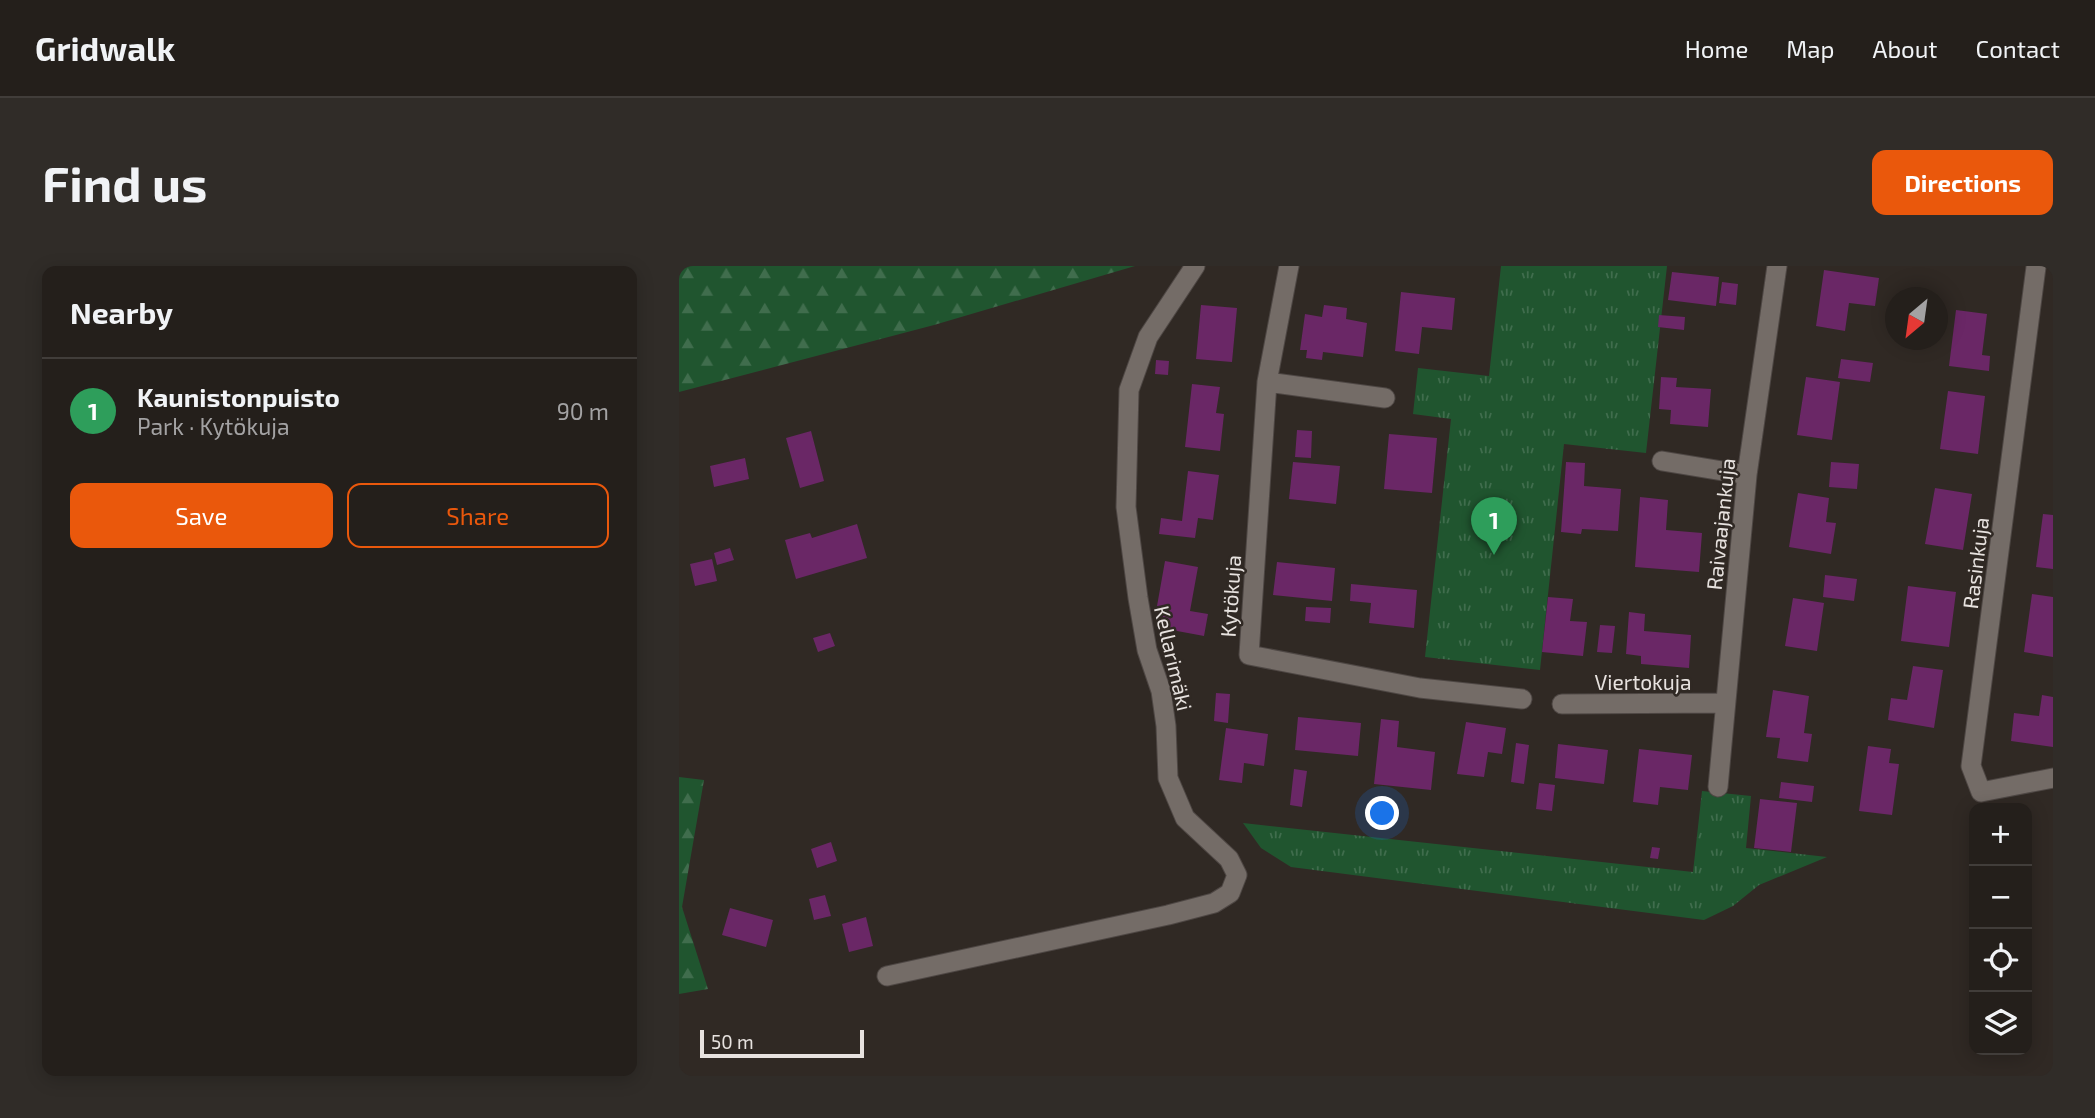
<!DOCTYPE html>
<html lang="en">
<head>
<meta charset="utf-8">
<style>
	:root { --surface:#241f1b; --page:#302c28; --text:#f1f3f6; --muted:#a3a2a3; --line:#413d3a; --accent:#ea580c }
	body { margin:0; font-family:"Exo 2",sans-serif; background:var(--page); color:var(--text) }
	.controls { position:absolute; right:21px; bottom:21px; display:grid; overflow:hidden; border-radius:14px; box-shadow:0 4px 18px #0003 }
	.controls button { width:63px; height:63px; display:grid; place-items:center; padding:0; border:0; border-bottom:2px solid var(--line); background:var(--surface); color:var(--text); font:35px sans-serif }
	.compass { position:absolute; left:1206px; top:21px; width:63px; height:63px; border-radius:50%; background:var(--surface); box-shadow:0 4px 18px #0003; rotate:209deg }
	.scale { position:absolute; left:21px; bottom:18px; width:164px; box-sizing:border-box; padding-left:7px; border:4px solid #e7e2df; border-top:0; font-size:19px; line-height:24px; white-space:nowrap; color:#e7e2df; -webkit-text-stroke:5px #302924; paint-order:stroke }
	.you { position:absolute; left:704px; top:548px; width:24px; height:24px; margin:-18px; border:5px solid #fff; border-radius:50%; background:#1a73e8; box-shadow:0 0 0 10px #1a73e833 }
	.badge { display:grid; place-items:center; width:46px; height:46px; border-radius:50%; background:var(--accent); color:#fff; font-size:23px; font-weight:700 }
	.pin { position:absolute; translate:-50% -58px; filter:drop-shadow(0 2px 4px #0008) }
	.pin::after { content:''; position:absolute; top:37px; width:24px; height:21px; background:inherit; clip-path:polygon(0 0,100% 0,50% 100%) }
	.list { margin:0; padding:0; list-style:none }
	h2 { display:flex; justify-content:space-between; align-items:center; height:91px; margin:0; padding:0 28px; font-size:30px }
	h2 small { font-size:23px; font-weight:400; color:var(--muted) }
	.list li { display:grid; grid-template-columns:46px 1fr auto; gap:21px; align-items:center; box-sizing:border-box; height:105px; padding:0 28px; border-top:2px solid var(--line) }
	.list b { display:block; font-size:26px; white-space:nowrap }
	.list p { margin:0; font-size:23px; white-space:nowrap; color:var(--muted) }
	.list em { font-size:23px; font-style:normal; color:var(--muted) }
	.actions { display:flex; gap:14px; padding:21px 28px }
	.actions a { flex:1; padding:16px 0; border:2px solid var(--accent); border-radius:14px; text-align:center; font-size:24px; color:var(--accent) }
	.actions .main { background:var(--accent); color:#fff }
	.icon { flex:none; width:38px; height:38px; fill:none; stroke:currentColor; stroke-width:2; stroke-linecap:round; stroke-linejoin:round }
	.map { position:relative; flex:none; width:1374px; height:810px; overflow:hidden; border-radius:14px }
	header { display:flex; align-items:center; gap:42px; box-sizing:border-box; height:98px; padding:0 35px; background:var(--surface); border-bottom:2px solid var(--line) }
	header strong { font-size:33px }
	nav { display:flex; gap:38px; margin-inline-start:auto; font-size:24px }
	.intro { display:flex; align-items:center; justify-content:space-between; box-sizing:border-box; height:168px; padding:0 42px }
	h1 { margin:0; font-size:49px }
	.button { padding:18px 32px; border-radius:14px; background:var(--accent); color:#fff; font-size:24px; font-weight:700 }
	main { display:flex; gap:42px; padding:0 42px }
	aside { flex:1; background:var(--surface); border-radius:14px; box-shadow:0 4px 18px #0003 }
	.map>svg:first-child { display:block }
	.forest { fill:url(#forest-firs) }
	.park { fill:url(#park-tufts) }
	.building { fill:#6a2766 }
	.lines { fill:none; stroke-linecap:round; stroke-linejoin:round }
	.minor-casing { stroke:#4e4744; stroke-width:21 }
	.minor { stroke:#746c67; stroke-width:19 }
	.labels { text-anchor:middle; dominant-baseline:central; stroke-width:5; stroke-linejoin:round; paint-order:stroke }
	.street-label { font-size:21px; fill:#e7e2df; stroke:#302924 }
</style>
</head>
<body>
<header>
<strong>Gridwalk</strong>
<nav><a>Home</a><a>Map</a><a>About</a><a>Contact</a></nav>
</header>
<div class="intro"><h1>Find us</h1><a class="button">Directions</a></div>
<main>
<aside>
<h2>Nearby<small></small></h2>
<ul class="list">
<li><span class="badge" style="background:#2e9e5b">1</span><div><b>Kaunistonpuisto</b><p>Park · Kytökuja</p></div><em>90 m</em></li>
</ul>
<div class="actions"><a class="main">Save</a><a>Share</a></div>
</aside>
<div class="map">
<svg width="1374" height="810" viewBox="0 0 1374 810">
	<defs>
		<pattern id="forest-firs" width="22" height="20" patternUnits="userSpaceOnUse" patternTransform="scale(1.75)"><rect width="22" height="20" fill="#20552f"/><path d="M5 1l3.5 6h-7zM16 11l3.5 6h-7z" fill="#406d4d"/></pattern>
		<pattern id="park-tufts" width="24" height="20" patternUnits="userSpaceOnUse" patternTransform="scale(1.75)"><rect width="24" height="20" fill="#20552f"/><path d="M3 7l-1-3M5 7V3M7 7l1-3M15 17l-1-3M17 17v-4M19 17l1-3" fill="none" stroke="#406d4d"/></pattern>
	</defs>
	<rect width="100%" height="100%" fill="#302924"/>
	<path class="forest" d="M0 0H456L255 59 0 126Z
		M0 511 25 514 3 641 29 723 0 728Z"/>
	<path class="park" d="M822 0H988L967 187 885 178 861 404 746 391 772 153 734 148 739 102 810 110Z
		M1023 525 1072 530 1067 582 1148 591 1080 619 1054 640 1025 654 612 601 582 582 564 557 1014 606Z"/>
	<path class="building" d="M1145 4 1200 12 1196 40 1170 37 1166 65 1137 60Z
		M993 6 1040 11 1037 40 989 34Z
		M1043 16 1059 18 1057 39 1040 37Z
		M722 26 776 32 773 64 743 61 740 88 716 85Z
		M522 39 558 42 553 96 517 93Z
		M645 39 668 42 667 53 688 57 684 91 644 86 643 94 627 92 628 84H621L626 48 643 51Z
		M1277 44 1308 48 1303 89 1311 90 1310 105 1270 100Z
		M980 49 1006 51 1005 64 979 61Z
		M1162 93 1194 97 1191 116 1159 112Z
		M477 94 490 95 489 109 476 108Z
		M982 111 998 112 997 121 1032 123 1029 161 991 158 992 144 980 143Z
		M1127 111 1161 116 1153 174 1118 169Z
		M513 118 541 121 537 147 545 148 541 185 506 181Z
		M1269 125 1306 130 1299 188 1261 183Z
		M618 164 633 165 632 192 616 191Z
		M132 165 145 215 121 222 107 172Z
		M710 168 758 172 753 227 705 223Z
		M66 192 70 213 35 221 31 200Z
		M614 196 661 200 657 238 610 233Z
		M887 196 906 197 905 220 942 223 939 265 903 263 902 268 882 266Z
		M1152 196 1180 198 1178 223 1150 221Z
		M509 205 540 209 534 254 519 252 516 272 480 268 482 252 503 255Z
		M1256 222 1293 228 1284 284 1246 278Z
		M1119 227 1150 232 1147 256 1157 257 1152 288 1110 281Z
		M961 231 989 234 987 264 1023 267 1020 306 956 301Z
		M1364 248 1374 249V303L1357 301Z
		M178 258 188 292 117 313 106 274 131 267 133 272Z
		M51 282 55 294 38 299 35 287Z
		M33 293 38 315 16 320 11 298Z
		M486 295 519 301 511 345 529 348 525 370 482 362 485 342 478 340Z
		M598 296 656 302 653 335 594 329Z
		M1146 309 1178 313 1175 335 1144 331Z
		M672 318 738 324 735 362 690 357 692 337 671 335Z
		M1229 320 1277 326 1270 381 1222 375Z
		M1353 328 1374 331V391L1345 386Z
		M869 331 894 333 891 355 908 356 904 390 863 386Z
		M1114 332 1145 337 1138 385 1106 380Z
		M627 341 652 342 651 357 626 355Z
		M950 346 966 348 965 365 1012 369 1010 402 962 398V390L947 388Z
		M921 359 936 360 933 387 918 386Z
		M151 367 156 380 139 386 134 372Z
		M1234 400 1264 404 1255 462 1209 454 1212 432 1228 434Z
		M1094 424 1130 430 1125 467 1133 468 1129 496 1098 492 1101 472 1087 471Z
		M537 427 551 428 549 457 535 455Z
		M1363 429 1374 431V481L1332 475 1335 447 1360 450Z
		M619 451 682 457 679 490 616 484Z
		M702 453 720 455 718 481 756 486 752 524 695 518Z
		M787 456 827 462 823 488 809 486 805 511 778 508Z
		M547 462 589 468 585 500 565 497 563 517 540 514Z
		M837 477 850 479 845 518 832 516Z
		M879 478 929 484 925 518 876 512Z
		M1189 480 1212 483 1210 497 1220 498 1213 549 1180 545Z
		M960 483 1013 489 1009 524 981 521 979 539 954 536Z
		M615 503 628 505 623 541 611 539Z
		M1102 516 1135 520 1133 536 1100 532Z
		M860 517 876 519 873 545 857 543Z
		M1081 533 1118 537 1112 586 1075 582Z
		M152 576 158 595 138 602 132 583Z
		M973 581 981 582 979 593 971 592Z
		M146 629 152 650 135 654 130 633Z
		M51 642 94 654 87 681 43 669Z
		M187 651 194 680 170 686 163 658Z"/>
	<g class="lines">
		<g class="minor-casing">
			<path id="minor" d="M610 0 588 116 570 389 741 422 843 433
				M1357 1 1292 500 1302 526 1374 512
				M588 116 706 132
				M983 195 1068 209
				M883 438 1046 437
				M1039 521 1068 209 1098 0
				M208 710 489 649 535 637 551 627 558 609 550 593 506 552 489 512 487 460 482 425 468 384 459 332 447 241 450 124 469 71 516 0"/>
		</g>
		<use href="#minor" class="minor"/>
	</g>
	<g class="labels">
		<g class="street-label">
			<text transform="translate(1041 258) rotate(-84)">Raivaajankuja</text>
			<text transform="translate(1296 297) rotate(-83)">Rasinkuja</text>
			<text transform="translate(551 330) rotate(-86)">Kytökuja</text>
			<text transform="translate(495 392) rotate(77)">Kellarimäki</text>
			<text x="964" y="415">Viertokuja</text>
		</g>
	</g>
</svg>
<div class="controls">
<button>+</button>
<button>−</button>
<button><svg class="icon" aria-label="locate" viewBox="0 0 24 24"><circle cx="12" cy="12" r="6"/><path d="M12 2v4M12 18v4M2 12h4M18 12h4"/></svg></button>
<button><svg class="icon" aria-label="layers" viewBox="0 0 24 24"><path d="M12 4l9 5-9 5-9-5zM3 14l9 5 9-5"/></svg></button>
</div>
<svg class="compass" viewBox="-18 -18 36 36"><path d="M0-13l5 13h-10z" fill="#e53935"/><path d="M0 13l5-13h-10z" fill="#a3a2a3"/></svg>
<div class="scale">50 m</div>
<div class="you"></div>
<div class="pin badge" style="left:815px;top:289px;background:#2e9e5b">1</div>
</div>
</main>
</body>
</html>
